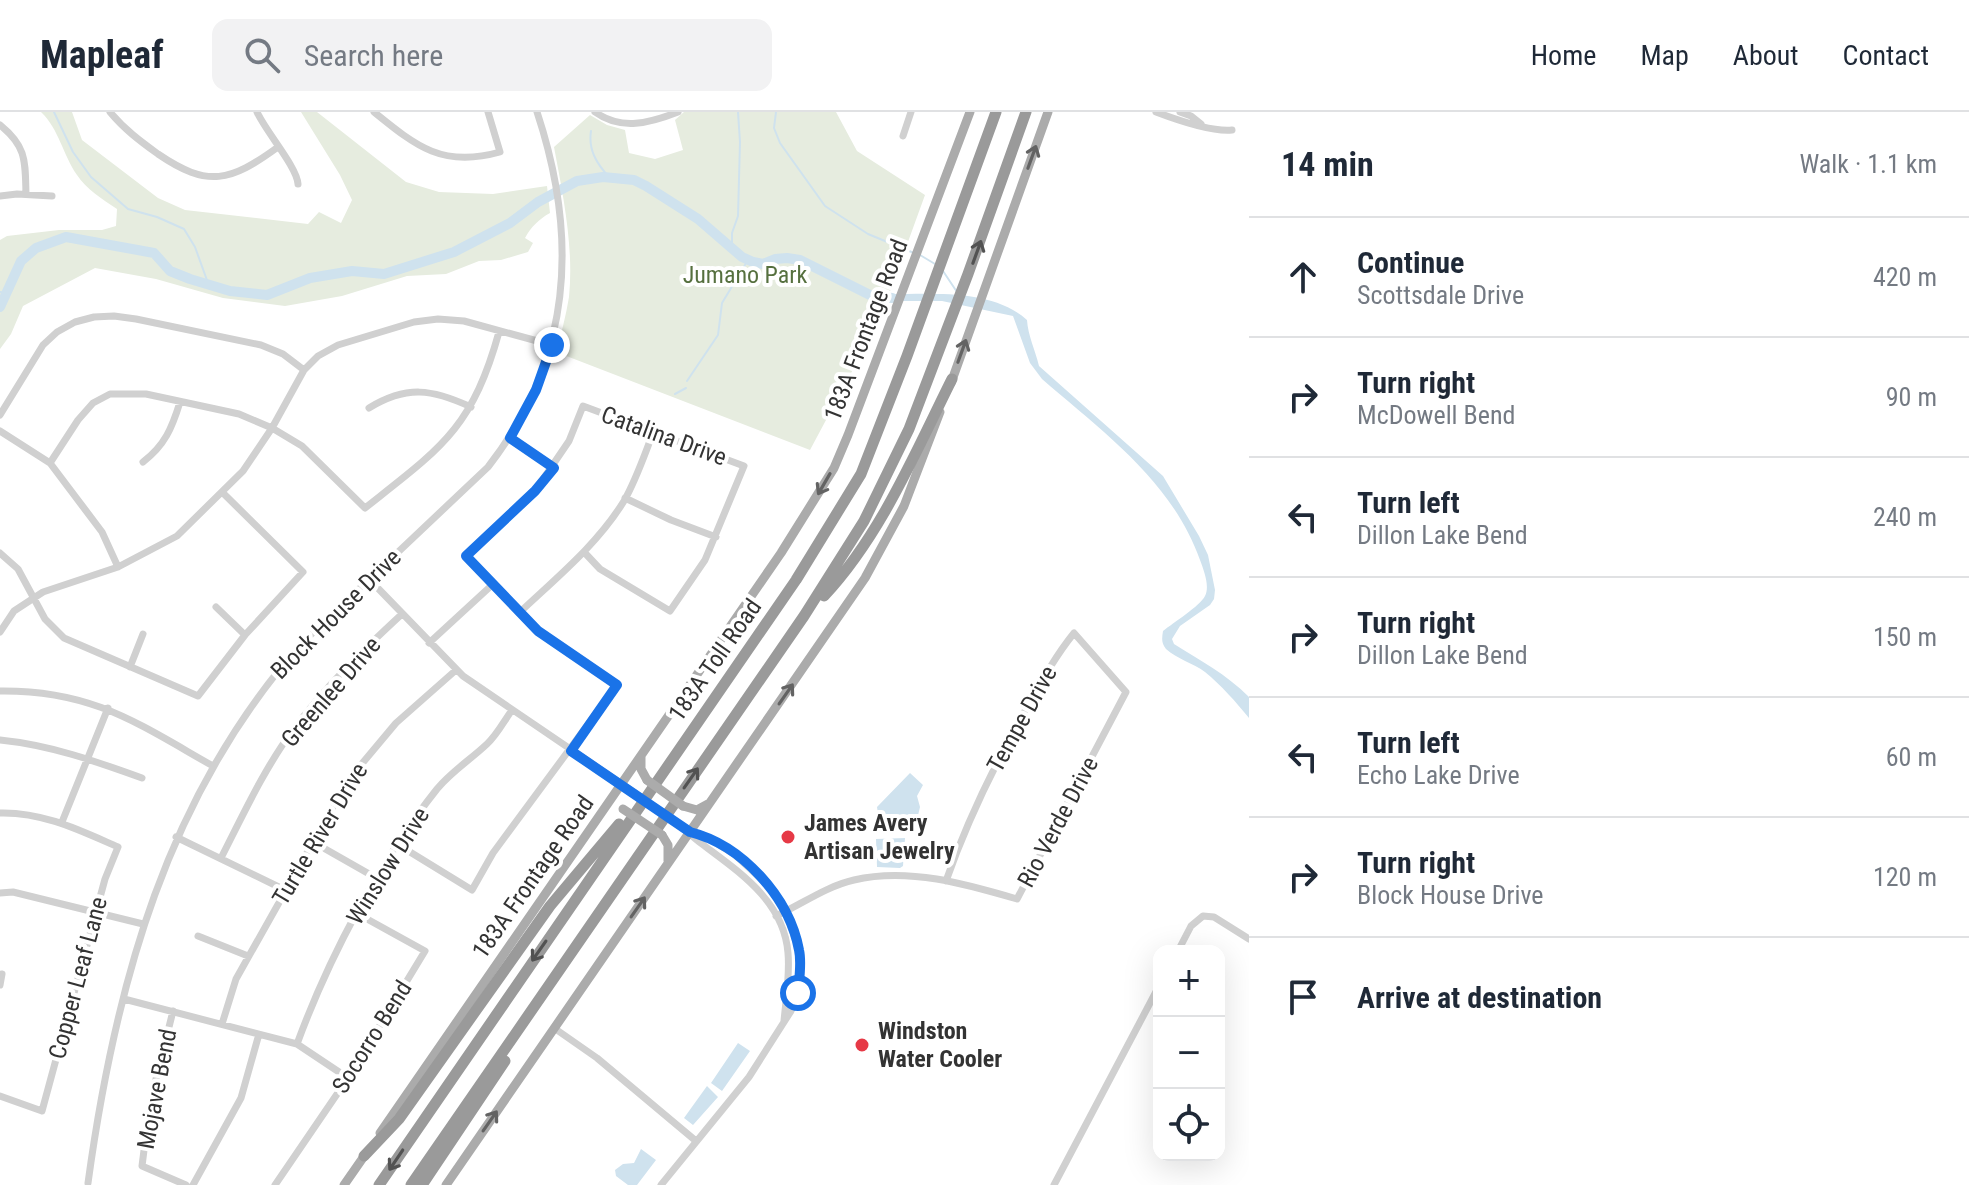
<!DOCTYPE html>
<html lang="en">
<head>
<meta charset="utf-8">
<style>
	:root { --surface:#fff; --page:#f2f2f3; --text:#1f2937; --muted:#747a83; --line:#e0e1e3 }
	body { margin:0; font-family:"Roboto Condensed",sans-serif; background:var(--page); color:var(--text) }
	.controls { position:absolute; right:24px; bottom:24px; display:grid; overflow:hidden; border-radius:16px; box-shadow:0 8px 32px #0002 }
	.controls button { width:72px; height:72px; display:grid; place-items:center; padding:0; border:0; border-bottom:2px solid var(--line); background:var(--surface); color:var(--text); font:40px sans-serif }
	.stop { position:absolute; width:24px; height:24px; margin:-18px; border:6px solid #1a73e8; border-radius:50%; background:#fff }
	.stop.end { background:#1a73e8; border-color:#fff; box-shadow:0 2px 8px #0008 }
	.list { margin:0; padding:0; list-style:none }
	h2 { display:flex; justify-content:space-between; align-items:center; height:104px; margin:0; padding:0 32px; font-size:34px }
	h2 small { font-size:26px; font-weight:400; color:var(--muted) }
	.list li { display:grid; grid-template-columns:52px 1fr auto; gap:24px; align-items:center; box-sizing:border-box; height:120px; padding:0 32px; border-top:2px solid var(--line) }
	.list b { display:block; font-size:30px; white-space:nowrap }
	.list p { margin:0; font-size:26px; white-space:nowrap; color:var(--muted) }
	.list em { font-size:26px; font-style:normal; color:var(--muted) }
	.icon { flex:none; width:44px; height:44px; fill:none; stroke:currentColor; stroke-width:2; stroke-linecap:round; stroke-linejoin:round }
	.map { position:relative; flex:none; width:1249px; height:1073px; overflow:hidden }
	header { display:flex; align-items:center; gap:48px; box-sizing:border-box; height:112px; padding:0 40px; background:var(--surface); border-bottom:2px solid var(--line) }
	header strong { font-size:38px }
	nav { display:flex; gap:44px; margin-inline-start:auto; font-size:28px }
	.search { width:560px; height:72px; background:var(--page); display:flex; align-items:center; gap:20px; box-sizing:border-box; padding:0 28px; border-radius:16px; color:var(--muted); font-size:30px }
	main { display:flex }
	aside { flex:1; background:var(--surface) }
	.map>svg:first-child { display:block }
	.green { fill:#e6ecdf }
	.water { fill:#cfe2ee }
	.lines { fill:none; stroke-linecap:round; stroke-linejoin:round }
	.stream { stroke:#cfe2ee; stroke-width:2 }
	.river { stroke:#cfe2ee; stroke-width:10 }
	.minor { stroke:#d0d0d0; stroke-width:7 }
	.major { stroke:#ababab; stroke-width:9 }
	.highway { stroke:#9a9a9a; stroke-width:11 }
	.minor-bridge { stroke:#d0d0d0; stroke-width:7 }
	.major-bridge { stroke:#ababab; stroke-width:9 }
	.oneway { stroke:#636363 }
	.oneway2 { stroke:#525252 }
	.route { stroke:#1a73e8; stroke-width:10 }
	.poi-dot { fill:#e63946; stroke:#fff; stroke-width:3 }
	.labels { text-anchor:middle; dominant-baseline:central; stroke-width:8; stroke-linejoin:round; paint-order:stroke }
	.park-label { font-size:24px; fill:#56703f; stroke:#fff }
	.street-label { font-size:24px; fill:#333; stroke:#fff }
	.poi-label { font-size:24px; font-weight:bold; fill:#333; stroke:#fff; text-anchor:start }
</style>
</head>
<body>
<header>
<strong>Mapleaf</strong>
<div class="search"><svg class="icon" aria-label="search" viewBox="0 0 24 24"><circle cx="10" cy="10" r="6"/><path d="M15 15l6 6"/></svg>Search here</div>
<nav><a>Home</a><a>Map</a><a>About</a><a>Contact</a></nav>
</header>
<main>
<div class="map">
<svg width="1249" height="1073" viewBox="0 0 1249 1073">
	<rect width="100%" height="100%" fill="#fff"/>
	<path class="green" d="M41 0H72L82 28 158 86 185 98 308 112 319 100 341 111 352 88 340 63 301 0H317L406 70 439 80 493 82 547 74 550 101C539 107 531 115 525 126L533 131 528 140 501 148 479 149 446 162 407 164 342 184 285 194 223 186 156 167 95 156 23 194 11 222 0 237V128L7 124 59 118H102L116 114 117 97C102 87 86 77 77 63 63 43 59 17 41 0Z
		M684 0H836L857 39 925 83 880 207 810 338 556 240C561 222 566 204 569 185 574 135 563 83 554 35L590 3 607 13 625 18 629 41 655 47 683 38 675 8Z"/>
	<path class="water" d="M881 182C927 183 990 175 1027 208 1028 224 1035 237 1039 254L1163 364 1199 424 1208 443 1215 478 1214 487 1210 493 1180 514 1172 527 1174 532C1201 549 1226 562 1249 585V606C1236 590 1221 573 1205 560 1193 551 1177 547 1166 537 1161 531 1162 526 1163 519 1173 511 1200 494 1205 484 1210 474 1204 459 1200 448 1172 369 1103 320 1042 267L1030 251 1013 204 942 189H879Z
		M910 661 923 673 917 684 920 695 915 716 880 715 877 695Z
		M905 726 903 754 900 756 877 755 876 727Z
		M738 931 750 939 722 979 711 971Z
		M707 974 718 985 693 1013 684 1006Z
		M641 1037 656 1048 637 1073H628L616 1064 615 1058 623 1052 634 1051Z"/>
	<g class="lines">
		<path class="stream" d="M54 0 73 40 91 65 128 97 157 105 184 117 195 135 208 171
			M776 0 774 16 780 31 825 94 868 122 914 141
			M591 19C588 38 597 52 609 65
			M732 136V121L738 104 740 30 738 0
			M920 143 935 152
			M943 159 957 180
			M0 180 6 181
			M687 269 718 223 722 191 748 148
			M675 282 686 276"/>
		<path class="river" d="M0 195 21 149 36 136 66 125 154 141 170 159 190 167 230 179 267 183 310 166 352 159 384 162 454 140 510 111 538 90 577 69 603 65 634 68 646 74 698 107 742 145 753 150 763 152 775 147 787 146 800 148 870 183 892 186"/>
		<path class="minor" d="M110 0C124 17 140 29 158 42 208 76 230 70 278 35
			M257 0C266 20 297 55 298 72
			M374 0C417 35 443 56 500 40L488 0
			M595 0C621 19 650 11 678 0
			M1156 0C1177 8 1210 20 1232 18
			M1180 0 1191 4 1201 12
			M0 13C27 35 25 49 26 82
			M903 24 911 0
			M0 84 17 82 52 84
			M369 296C407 273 432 277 471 295
			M0 303 43 233 57 220 75 210 94 205 114 204 136 207 261 233 283 242 304 258
			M0 319 50 351 102 420 118 455
			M510 326 554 356
			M143 350C165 333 172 316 180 290
			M50 351 78 308 93 291 110 282H146L239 302 272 316 302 334 365 396C441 336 472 317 499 220
			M625 386 671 408 716 425
			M0 441 18 457 45 507 64 526 198 584 245 523 303 460 223 381
			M369 467 463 564 635 681
			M216 495 245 523
			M519 501C556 466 597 433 624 389 636 368 644 344 653 321
			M0 520 14 499 43 480 118 455 177 424 243 359 272 316 304 258 318 244 338 233 414 210 438 207 464 209 552 233
			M429 531 492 473
			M130 555 143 522
			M0 579C92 578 137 611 213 654
			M0 628C50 633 95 649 142 666
			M0 701C43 700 79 718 118 735L105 767 42 999 0 984
			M673 708C684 716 692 725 702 732 739 760 784 789 788 841 790 863 786 887 784 909
			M62 710 108 596
			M176 725 285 778
			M313 730 378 767
			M397 732 472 778 493 741 617 573 538 519 466 444 535 379 569 329 583 294 744 354 705 448 670 499 600 457 584 440
			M221 746C243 703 264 657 293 618 325 575 363 538 402 502
			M0 781 13 780 143 812
			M776 804C802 792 827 774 854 768 908 755 966 772 1017 787L1126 580 1074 521C1053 547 1038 576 1021 606 992 658 966 712 946 769
			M198 824 248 844
			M1178 839 1191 814 1203 804 1214 805 1249 827
			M0 873 2 862
			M124 887 297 932 348 966
			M173 899 150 991 142 1054 186 1073
			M222 912 236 867 339 684 360 654 396 611 456 558
			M554 916 597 946 696 1029
			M297 932C329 845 379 750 437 677 452 659 470 648 487 632 497 623 504 609 512 598
			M88 1071C115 874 167 681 303 530L488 355C572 247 579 127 537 0
			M193 1073 241 986 259 922
			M275 1073 348 966 425 839 358 802
			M661 1073 749 965 791 899 798 881 800 841 786 800 771 776 734 742 703 723 690 720
			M1054 1073 1159 874"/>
		<path class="major" d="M951 271 1048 0
			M641 645V657L647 668
			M683 694 697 698 708 692
			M662 723 668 733V749
			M380 1021 781 441 834 356 848 323 970 0
			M344 1073 367 1040
			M446 1073 865 466 904 394 940 300"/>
		<path class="highway" d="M824 484C881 423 915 341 952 267
			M364 1044 399 1007 550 794 619 712
			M379 1073 796 468 861 362 907 244 996 0
			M411 1073 804 504 864 409 909 317 968 162 1026 0
			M422 1073 505 949"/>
		<path class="minor-bridge" d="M635 681 673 708"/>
		<path class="major-bridge" d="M647 668 683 694
			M623 697 662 723"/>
	</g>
	<defs><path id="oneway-shaft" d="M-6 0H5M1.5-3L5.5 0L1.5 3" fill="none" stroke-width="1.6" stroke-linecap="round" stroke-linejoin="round" transform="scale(2)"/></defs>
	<g class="oneway">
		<use href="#oneway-shaft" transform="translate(1032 45) rotate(-70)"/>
		<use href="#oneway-shaft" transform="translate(962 239) rotate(-70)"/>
		<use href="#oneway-shaft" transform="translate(824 372) rotate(120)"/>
		<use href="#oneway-shaft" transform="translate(786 582) rotate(-55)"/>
		<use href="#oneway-shaft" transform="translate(638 795) rotate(-55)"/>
		<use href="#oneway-shaft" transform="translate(490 1009) rotate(-55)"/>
	</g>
	<g class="oneway2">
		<use href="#oneway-shaft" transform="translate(977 140) rotate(-70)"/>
		<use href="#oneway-shaft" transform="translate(691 666) rotate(-55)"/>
		<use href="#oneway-shaft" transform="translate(539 839) rotate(125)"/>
		<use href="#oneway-shaft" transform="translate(396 1048) rotate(124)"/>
	</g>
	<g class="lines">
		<path class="route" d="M552 233 536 278 510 326 554 356 535 379 466 444 538 519 617 573 571 639 690 720C742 733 789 785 799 838 802 851 799 868 798 881"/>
	</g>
	<g class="poi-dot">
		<circle cx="788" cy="725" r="8"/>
		<circle cx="862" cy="933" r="8"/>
	</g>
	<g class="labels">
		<g class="park-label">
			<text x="745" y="163">Jumano Park</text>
		</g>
		<g class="street-label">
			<text transform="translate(866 218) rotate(-69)">183A Frontage Road</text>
			<text transform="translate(664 324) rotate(20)">Catalina Drive</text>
			<text transform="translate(336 502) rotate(-45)">Block House Drive</text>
			<text transform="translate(715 548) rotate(-55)">183A Toll Road</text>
			<text transform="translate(331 580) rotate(-49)">Greenlee Drive</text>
			<text transform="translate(1022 607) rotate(-61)">Tempe Drive</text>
			<text transform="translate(1058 710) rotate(-62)">Rio Verde Drive</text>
			<text transform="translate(320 722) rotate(-59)">Turtle River Drive</text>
			<text transform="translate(388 754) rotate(-58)">Winslow Drive</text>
			<text transform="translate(533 765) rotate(-55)">183A Frontage Road</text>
			<text transform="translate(78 866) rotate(-75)">Copper Leaf Lane</text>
			<text transform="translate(372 925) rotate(-58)">Socorro Bend</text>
			<text transform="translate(157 977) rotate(-79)">Mojave Bend</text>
		</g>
		<g class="poi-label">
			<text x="804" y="711">James Avery<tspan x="804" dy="28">Artisan Jewelry</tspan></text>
			<text x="878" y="919">Windston<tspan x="878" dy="28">Water Cooler</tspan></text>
		</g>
	</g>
</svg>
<div class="controls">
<button>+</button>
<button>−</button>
<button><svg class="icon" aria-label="locate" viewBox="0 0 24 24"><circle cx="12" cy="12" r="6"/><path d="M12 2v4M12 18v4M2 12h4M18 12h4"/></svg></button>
</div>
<div class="stop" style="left:798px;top:881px"></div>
<div class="stop end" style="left:552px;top:233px"></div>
</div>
<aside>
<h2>14 min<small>Walk · 1.1 km</small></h2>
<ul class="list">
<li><svg class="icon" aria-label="ahead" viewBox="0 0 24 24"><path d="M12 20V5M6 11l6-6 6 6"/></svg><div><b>Continue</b><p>Scottsdale Drive</p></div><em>420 m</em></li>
<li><svg class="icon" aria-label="right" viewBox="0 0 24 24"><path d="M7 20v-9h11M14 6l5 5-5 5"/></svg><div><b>Turn right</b><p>McDowell Bend</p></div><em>90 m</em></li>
<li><svg class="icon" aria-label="left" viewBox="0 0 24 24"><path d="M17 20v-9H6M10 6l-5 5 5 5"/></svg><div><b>Turn left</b><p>Dillon Lake Bend</p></div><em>240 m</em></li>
<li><svg class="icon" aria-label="right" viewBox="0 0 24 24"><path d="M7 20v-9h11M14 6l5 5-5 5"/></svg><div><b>Turn right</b><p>Dillon Lake Bend</p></div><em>150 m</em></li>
<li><svg class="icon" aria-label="left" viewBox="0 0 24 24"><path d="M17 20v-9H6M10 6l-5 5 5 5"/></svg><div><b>Turn left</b><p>Echo Lake Drive</p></div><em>60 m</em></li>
<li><svg class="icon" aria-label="right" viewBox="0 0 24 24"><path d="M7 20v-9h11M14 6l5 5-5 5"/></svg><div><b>Turn right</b><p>Block House Drive</p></div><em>120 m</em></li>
<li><svg class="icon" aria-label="arrive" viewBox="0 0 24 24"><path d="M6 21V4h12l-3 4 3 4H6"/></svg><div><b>Arrive at destination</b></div></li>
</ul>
</aside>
</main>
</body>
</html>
